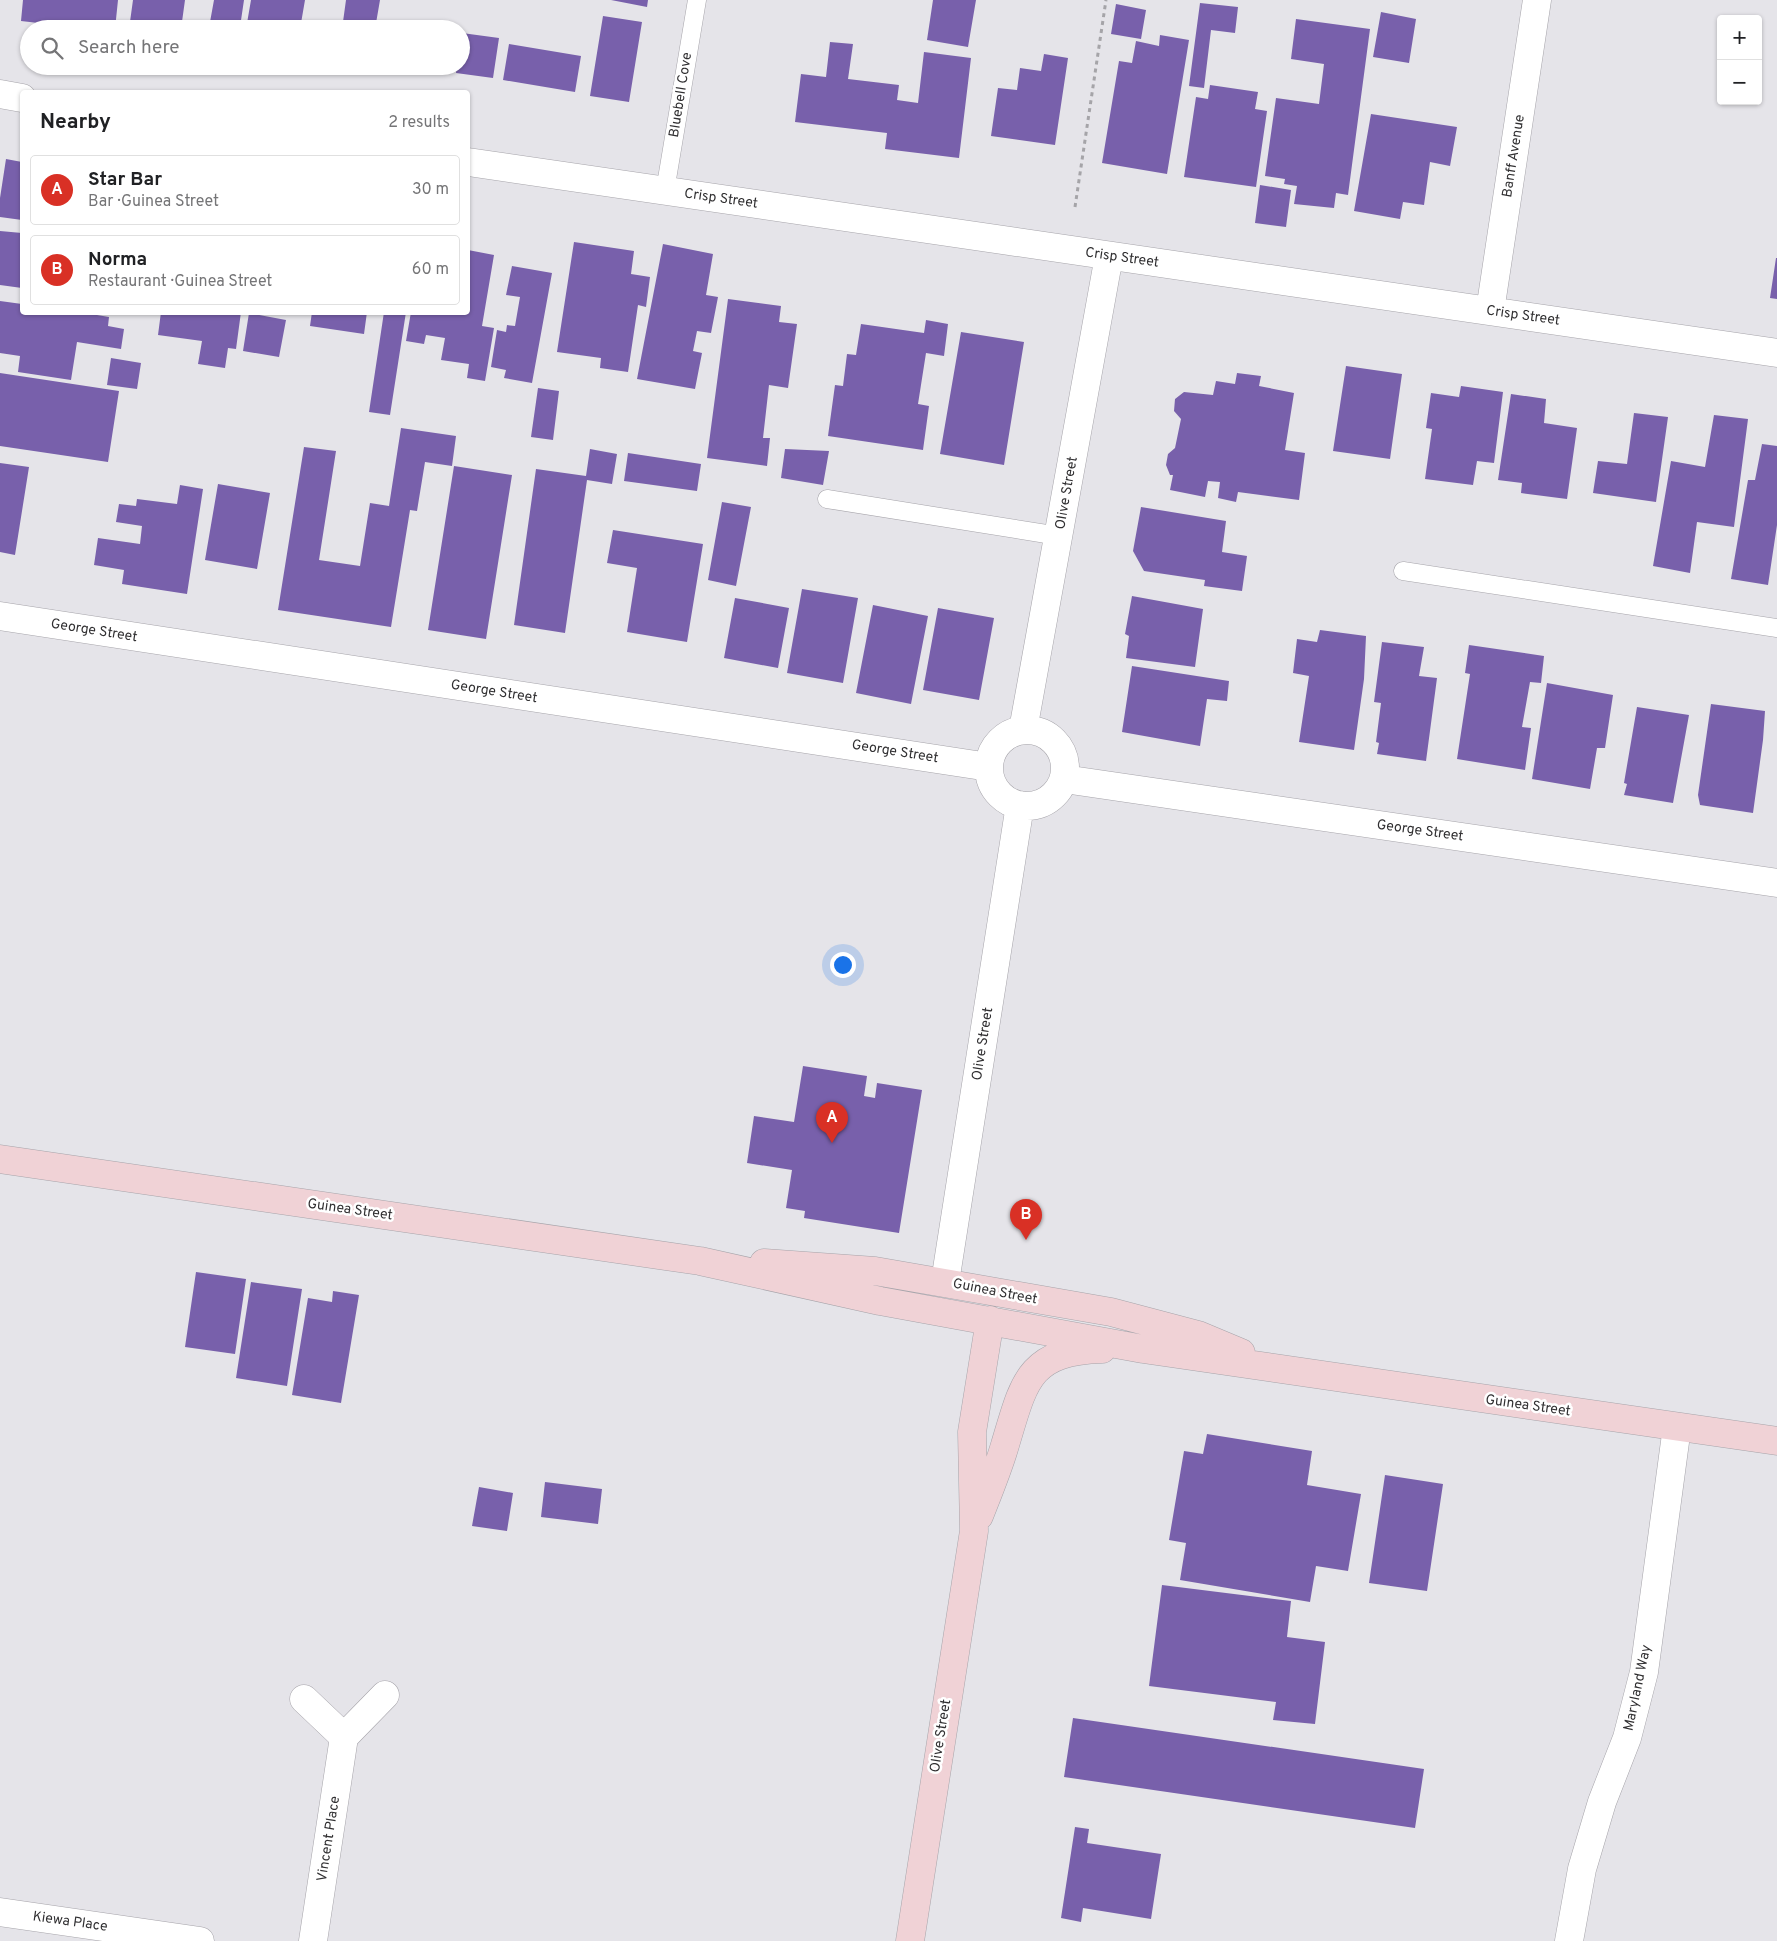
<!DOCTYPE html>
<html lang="en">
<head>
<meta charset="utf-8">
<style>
	:root { --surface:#fff; --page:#f6f6f6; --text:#202124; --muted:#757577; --line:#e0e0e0; --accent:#d93025 }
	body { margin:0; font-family:Overpass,sans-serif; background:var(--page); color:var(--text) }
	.controls { position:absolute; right:15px; top:15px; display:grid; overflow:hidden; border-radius:5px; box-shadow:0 1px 4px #0004 }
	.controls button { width:45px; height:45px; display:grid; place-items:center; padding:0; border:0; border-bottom:1px solid var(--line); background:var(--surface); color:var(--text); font:25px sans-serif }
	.you { position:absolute; left:842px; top:964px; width:18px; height:18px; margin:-12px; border:4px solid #fff; border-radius:50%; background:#1a73e8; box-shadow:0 0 0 8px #1a73e833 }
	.badge { display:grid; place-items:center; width:32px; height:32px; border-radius:50%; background:var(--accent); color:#fff; font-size:16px; font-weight:700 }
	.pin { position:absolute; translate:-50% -41px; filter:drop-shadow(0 1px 2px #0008) }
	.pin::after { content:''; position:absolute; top:26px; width:18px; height:15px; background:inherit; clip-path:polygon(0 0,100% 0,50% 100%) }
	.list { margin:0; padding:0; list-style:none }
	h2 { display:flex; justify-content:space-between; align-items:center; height:65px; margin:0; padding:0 20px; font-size:21px }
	h2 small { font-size:16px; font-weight:400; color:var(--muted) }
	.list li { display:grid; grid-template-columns:32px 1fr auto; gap:15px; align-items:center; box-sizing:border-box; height:70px; margin:0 10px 10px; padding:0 10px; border:1px solid var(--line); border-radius:5px }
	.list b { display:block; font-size:19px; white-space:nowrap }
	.list p { margin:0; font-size:16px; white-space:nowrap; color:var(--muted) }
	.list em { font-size:16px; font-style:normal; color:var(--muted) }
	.icon { flex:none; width:28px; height:28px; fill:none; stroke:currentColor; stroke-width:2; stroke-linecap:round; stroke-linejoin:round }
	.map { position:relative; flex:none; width:1777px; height:1941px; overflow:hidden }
	.search { position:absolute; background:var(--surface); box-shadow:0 1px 4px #0004; left:20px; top:20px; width:450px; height:55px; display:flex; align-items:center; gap:12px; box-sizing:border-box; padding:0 18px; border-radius:28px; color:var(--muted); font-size:19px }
	.panel { position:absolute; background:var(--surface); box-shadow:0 1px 4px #0004; left:20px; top:90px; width:450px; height:225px; border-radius:5px }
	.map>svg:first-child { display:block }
	.building { fill:#7860ab }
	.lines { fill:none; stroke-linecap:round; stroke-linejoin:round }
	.lane-casing { stroke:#a6a4aa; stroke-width:19 }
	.street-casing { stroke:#a6a4aa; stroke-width:29 }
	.secondary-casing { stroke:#a6a4aa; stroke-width:29 }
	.path { stroke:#a5a4a8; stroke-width:3; stroke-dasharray:4 4; stroke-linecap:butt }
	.lane { stroke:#fff; stroke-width:18 }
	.street { stroke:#fff; stroke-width:28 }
	.secondary { stroke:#f0d2d6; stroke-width:28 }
	.labels { text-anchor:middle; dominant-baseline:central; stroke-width:5; stroke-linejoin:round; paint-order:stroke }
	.street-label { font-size:14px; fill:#313032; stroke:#fff }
</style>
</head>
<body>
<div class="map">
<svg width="1777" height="1941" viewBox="0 0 1777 1941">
	<rect width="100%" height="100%" fill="#e5e4e9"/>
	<path class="building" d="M23 0H118L115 29H46L47 24 21 21Z
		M133 0H185L181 29H129Z
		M214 0H244L240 27 210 22Z
		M251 0H305L300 29H246Z
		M346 0H380L375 29H342Z
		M611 0H648L647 7Z
		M933 0H976L968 47 927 40Z
		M1200 3 1238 7 1235 33 1211 30 1204 88 1189 86Z
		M1116 4 1146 10 1141 39 1111 34Z
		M1381 12 1416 19 1409 63 1373 57Z
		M603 16 642 22 629 102 590 96Z
		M1296 19 1370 29 1348 195 1336 193 1334 208 1294 204 1297 186 1284 184 1285 179 1265 176 1276 98 1319 104 1324 64 1291 59Z
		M462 33 499 38 493 78 456 73 457 66H461Z
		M1160 35 1189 40 1167 174 1102 163 1119 61 1132 63 1136 41 1159 46Z
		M830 42 853 44 848 79 899 85 897 100 918 103 924 52 971 58 959 158 885 149 887 133 795 122 801 74 826 77Z
		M509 44 581 56 575 92 503 80Z
		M1044 54 1068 58 1055 145 991 136 998 88 1017 90 1020 68 1041 71Z
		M416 66H433L432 70Z
		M1210 85 1258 92 1255 109 1267 111 1256 187 1184 177 1196 97 1208 99Z
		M1371 114 1457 127 1450 166 1430 162 1424 205 1403 202 1400 219 1354 211Z
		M6 159 22 162V220L0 217V198Z
		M1260 185 1291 190 1286 227 1255 223Z
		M0 231 22 233V288L0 285Z
		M574 242 634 251 631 274 650 277 646 307 638 305 628 372 600 368 601 358 557 352Z
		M663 244 713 254 706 295 718 297 711 333 697 331 693 351 702 353 695 389 637 379Z
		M468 250 494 255 482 326 494 328 485 381 467 378 469 364 441 360 445 338 426 335 424 344 406 341 411 312H468Z
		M1776 258H1777V299L1770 298Z
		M512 266 552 273 532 383 504 378 506 370 491 367 497 330 506 332 507 325 515 326 520 297 506 295Z
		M728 299 781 306 779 322 797 324 788 388 769 385 763 438H770L767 466 707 458Z
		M0 301 22 304V312H79L109 317 108 326 124 329 121 349 77 342 71 380 18 372 20 356 0 353Z
		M161 312H241L236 349 228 348 225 368 198 364 202 341 158 335Z
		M312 312H367L364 334 310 326Z
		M384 312H406L390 415 369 412Z
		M249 313 286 320 279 357 243 351Z
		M926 320 948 324 944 356 926 353 918 404 929 406 923 450 828 436 835 385 843 386 847 354 856 355 861 324 924 333Z
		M961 332 1024 342 1004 465 940 454Z
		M111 358 141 363 137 389 107 385Z
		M1346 366 1402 374 1390 459 1333 451Z
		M0 373 119 391 108 462 0 446Z
		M1237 373 1261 376 1259 386 1294 393 1285 450 1305 453 1299 500 1238 492 1236 502 1218 498 1220 482 1208 481 1205 497 1170 490 1173 475H1170L1166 465 1168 454 1175 448 1181 419 1174 411 1175 399 1184 392 1213 395 1216 381 1235 384Z
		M1461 386 1503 392 1494 463 1477 461 1473 485 1425 479 1432 429 1426 428 1431 393 1459 397Z
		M538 388 559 391 553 440 531 437Z
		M1511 394 1546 399 1544 423 1577 428 1567 499 1521 493 1522 483 1498 480Z
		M1634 413 1668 417 1656 502 1593 493 1598 461 1627 464Z
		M1714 415 1748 419 1734 527 1697 522 1690 573 1653 566 1671 461 1705 467Z
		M401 428 456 436 452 466 425 462 417 511 410 510 391 627 278 610 304 447 336 451 319 560 360 566 370 503 389 506Z
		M1762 444 1777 446V525L1768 585 1731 579 1748 480H1755Z
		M590 449 617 454 612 484 587 480 565 633 514 625 536 469 586 476Z
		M785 449 829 451 823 485 781 478Z
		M628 453 701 464 697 491 624 481Z
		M0 463 29 467 15 555 0 552Z
		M454 466 512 475 486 639 428 630Z
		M218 484 270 493 257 569 205 560Z
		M180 485 203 489 187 594 122 584 124 570 94 565 98 538 140 544 142 526 116 522 119 504 136 506 137 499 177 504Z
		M722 502 751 507 736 586 708 580Z
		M1141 507 1226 521 1222 552 1247 556 1242 591 1204 586 1205 580 1144 571 1133 551Z
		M613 530 703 544 687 642 627 632 637 568 607 563Z
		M802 589 858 598 843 683 787 673Z
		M1132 596 1203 609 1195 667 1126 658 1129 636 1125 634Z
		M735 598 789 608 778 668 724 658Z
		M873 605 928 616 911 704 856 693Z
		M938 608 994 618 979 700 923 690Z
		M1320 630 1366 636 1364 679 1354 750 1299 742 1309 676 1293 673 1297 639 1317 642Z
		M1382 642 1424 647 1419 676 1437 678 1426 761 1377 754 1379 743 1376 742 1381 703 1374 702Z
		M1469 645 1544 656 1541 683 1530 682 1522 727 1531 728 1525 770 1457 759 1470 674 1465 673Z
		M1132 666 1229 681 1227 701 1207 699 1200 746 1122 732Z
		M1547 683 1613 695 1605 748H1597L1590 789 1532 779Z
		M1711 704 1765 711 1763 740 1753 813 1700 805 1698 795Z
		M1637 707 1689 715 1673 803 1624 795 1627 784 1624 783Z
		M803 1066 867 1076 864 1096 875 1098 877 1083 922 1090 899 1233 804 1218 805 1211 786 1208 792 1170 747 1163 754 1116 794 1122Z
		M196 1272 246 1279 235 1354 185 1347Z
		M251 1282 302 1289 287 1386 236 1378Z
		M333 1291 359 1295 341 1403 292 1395 308 1298 332 1302Z
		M1207 1434 1312 1451 1307 1485 1361 1494 1348 1571 1316 1566 1310 1602 1180 1580 1186 1543 1169 1540 1184 1451 1203 1454Z
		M1385 1475 1443 1484 1427 1591 1369 1583Z
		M545 1482 602 1489 598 1524 541 1517Z
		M479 1487 513 1493 507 1531 472 1526Z
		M1162 1585 1291 1601 1287 1637 1325 1642 1315 1724 1273 1720 1276 1702 1149 1686Z
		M1073 1718 1424 1769 1415 1828 1064 1777Z
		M1075 1827 1089 1829 1087 1843 1161 1854 1151 1919 1083 1908 1081 1922 1061 1918Z"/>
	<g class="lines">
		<g class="lane-casing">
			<path id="lane" d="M665 191 697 0
				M827 499 1059 536
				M1403 571 1777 628"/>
		</g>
		<g class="street-casing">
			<path id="street" d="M0 94 22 98
				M468 162 1777 353
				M1490 311 1537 0
				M0 616 989 767
				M1023 730 1109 256
				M989 768a38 38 0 1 1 76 0a38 38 0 1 1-76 0Z
				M1064 779 1777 883
				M945 1282 1020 805
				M304 1699 344 1737 385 1695
				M0 1912 200 1941
				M313 1941 344 1737
				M1569 1941 1582 1869 1602 1802 1627 1738 1644 1672 1677 1427"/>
		</g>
		<g class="secondary-casing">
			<path id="secondary" d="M0 1159 700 1261 880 1301 1143 1349 1777 1441
				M764 1263 875 1271 1111 1312 1198 1335 1241 1353
				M979 1516C988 1493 998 1469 1005 1445 1024 1382 1028 1351 1102 1349
				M910 1941 974 1531 972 1432 990 1320"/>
		</g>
		<path class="path" d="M1075 207 1106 0"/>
		<use href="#lane" class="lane"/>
		<use href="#street" class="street"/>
		<use href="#secondary" class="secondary"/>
	</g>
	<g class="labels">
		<g class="street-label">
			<text transform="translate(681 95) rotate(-81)">Bluebell Cove</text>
			<text transform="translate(1514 156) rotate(-81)">Banff Avenue</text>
			<text transform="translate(721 199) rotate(8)">Crisp Street</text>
			<text transform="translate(1122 258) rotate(8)">Crisp Street</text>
			<text transform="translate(1523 316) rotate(8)">Crisp Street</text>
			<text transform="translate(1067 493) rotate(-80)">Olive Street</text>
			<text transform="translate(94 631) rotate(9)">George Street</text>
			<text transform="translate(494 692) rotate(9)">George Street</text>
			<text transform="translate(895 752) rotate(9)">George Street</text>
			<text transform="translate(1420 831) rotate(8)">George Street</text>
			<text transform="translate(983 1044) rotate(-81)">Olive Street</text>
			<text transform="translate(350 1210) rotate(8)">Guinea Street</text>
			<text transform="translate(995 1292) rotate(11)">Guinea Street</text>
			<text transform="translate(1528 1406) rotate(8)">Guinea Street</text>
			<text transform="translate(1638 1688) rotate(-78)">Maryland Way</text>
			<text transform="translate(941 1736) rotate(-81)">Olive Street</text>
			<text transform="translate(329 1839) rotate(-81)">Vincent Place</text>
			<text transform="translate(70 1922) rotate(8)">Kiewa Place</text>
		</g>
	</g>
</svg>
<div class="controls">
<button>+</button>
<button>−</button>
</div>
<div class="you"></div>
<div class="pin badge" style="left:832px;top:1143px">A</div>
<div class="pin badge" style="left:1026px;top:1240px">B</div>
<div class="search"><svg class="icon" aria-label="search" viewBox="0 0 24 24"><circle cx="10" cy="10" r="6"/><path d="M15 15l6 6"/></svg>Search here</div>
<section class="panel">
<h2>Nearby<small>2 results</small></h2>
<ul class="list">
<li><span class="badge">A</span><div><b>Star Bar</b><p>Bar · Guinea Street</p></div><em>30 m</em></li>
<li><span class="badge">B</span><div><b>Norma</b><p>Restaurant · Guinea Street</p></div><em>60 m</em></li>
</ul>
</section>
</div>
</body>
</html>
